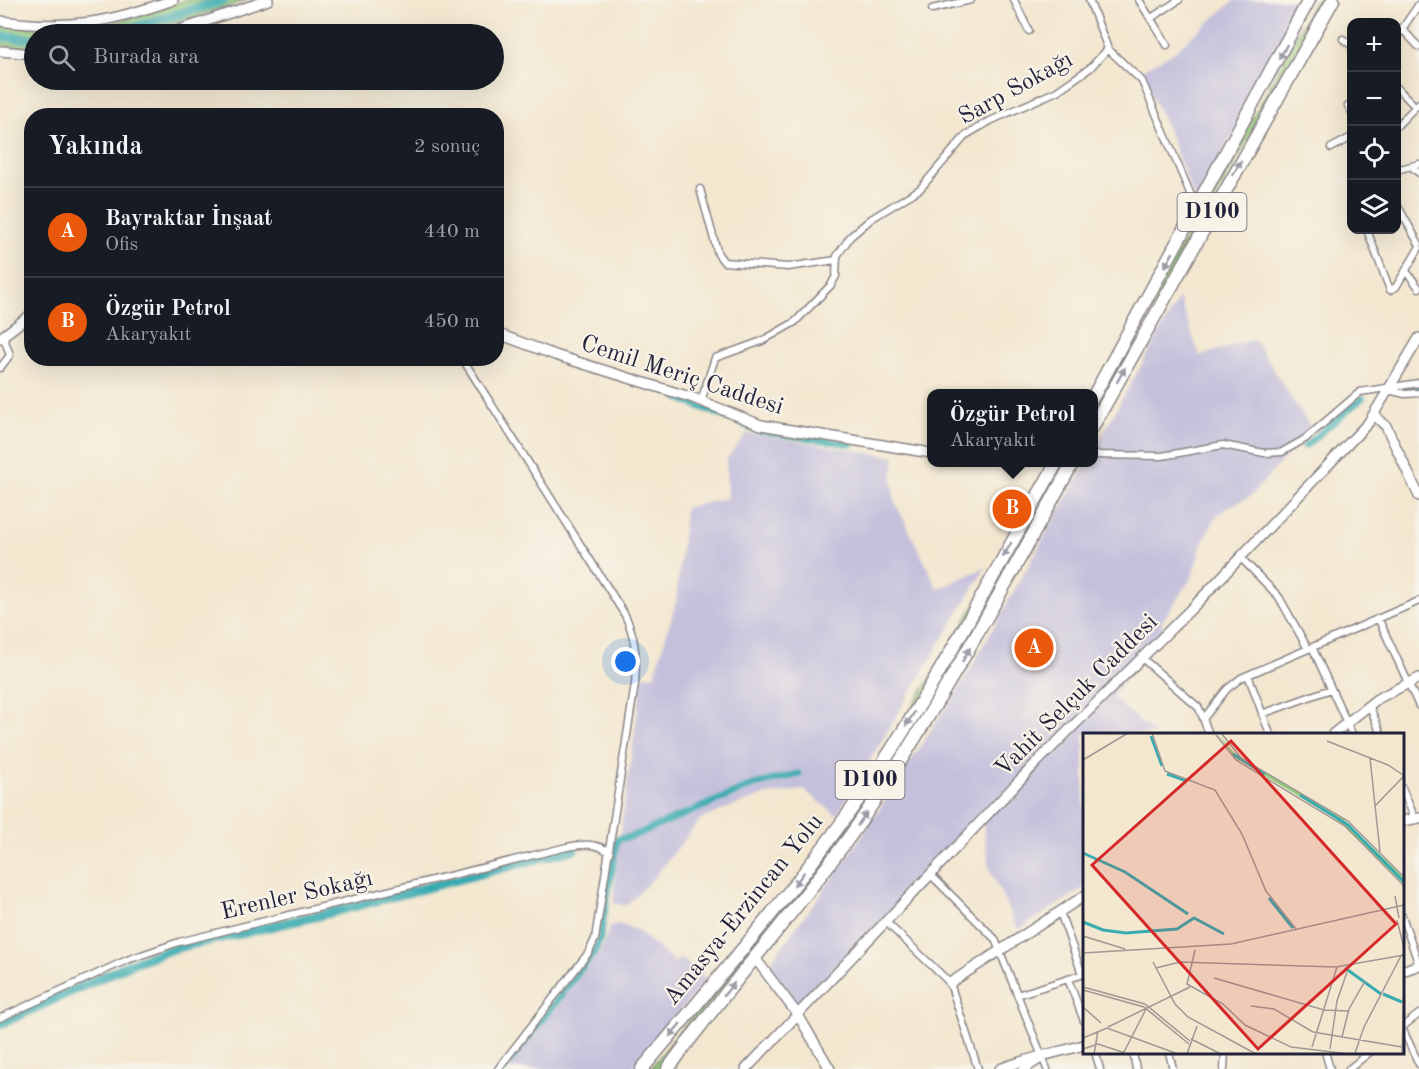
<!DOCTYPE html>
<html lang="tr">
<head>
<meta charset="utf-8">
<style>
	:root { --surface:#171b24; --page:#20242c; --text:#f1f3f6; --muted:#9ea1a6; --line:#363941; --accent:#ea580c }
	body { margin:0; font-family:"Old Standard TT",serif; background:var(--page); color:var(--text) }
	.controls { position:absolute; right:18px; top:18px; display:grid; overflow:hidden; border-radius:12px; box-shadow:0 6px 24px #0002 }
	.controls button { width:54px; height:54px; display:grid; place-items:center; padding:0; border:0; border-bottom:2px solid var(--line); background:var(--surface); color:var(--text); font:30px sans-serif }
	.you { position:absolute; left:626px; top:662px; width:21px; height:21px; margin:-15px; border:4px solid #fff; border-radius:50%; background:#1a73e8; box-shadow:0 0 0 9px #1a73e833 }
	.badge { display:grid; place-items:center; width:39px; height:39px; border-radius:50%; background:var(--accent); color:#fff; font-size:20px; font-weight:700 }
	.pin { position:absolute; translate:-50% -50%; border:3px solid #fff; box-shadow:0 2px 6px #0006 }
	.popup { position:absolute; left:927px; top:389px; width:171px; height:78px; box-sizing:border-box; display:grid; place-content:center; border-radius:12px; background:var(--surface); filter:drop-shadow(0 2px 4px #0005); font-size:20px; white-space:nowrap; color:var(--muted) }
	.popup b { font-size:22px; color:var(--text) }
	.popup::after { content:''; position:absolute; left:50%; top:100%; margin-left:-12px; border:12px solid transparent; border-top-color:var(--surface) }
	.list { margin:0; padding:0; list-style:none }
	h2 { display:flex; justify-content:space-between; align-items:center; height:78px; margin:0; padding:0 24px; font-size:26px }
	h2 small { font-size:20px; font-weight:400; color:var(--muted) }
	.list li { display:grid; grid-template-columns:39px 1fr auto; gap:18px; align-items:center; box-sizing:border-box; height:90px; padding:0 24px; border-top:2px solid var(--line) }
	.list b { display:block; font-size:22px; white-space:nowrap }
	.list p { margin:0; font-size:20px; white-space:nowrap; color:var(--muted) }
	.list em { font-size:20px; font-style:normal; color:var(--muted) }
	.icon { flex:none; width:33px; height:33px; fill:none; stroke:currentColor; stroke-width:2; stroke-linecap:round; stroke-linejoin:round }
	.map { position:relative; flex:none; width:1419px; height:1069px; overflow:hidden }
	.search { position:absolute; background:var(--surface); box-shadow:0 6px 24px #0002; left:24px; top:24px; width:480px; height:66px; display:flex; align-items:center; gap:15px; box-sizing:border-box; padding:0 21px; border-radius:33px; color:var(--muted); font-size:22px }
	.panel { position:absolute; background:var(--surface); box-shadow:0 6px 24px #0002; left:24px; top:108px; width:480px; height:258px; border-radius:24px }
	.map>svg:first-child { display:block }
	.industrial { fill:#c4c0db }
	.green { fill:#93c97b; stroke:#5a765b; stroke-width:1.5 }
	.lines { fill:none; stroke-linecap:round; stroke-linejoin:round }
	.canal { stroke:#38abb1; stroke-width:7 }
	.river { stroke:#38abb1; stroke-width:10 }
	.street-casing { stroke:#8a8486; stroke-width:9 }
	.secondary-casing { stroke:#8a8486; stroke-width:12 }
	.highway-casing { stroke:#8a8486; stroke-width:15 }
	.street { stroke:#fff; stroke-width:6 }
	.secondary { stroke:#fff; stroke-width:9 }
	.highway { stroke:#fff; stroke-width:12 }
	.oneway { fill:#9c9ca7 }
	.labels { text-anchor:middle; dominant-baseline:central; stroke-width:4.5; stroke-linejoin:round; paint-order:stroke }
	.shield { fill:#f7f3e8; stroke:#62616f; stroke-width:1.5 }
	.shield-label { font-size:22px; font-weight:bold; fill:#22223b }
	.street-label { font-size:24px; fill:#22223b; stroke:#f7f3e8 }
	.inset-river { fill:none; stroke:#38abb1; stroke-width:3 }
	.inset-road { fill:none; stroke:#9f9894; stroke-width:1.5 }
	.view { fill:#d62828; fill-opacity:0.15; stroke:#d62828; stroke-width:3 }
	.inset-edge { fill:none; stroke:#22223b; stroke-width:3 }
</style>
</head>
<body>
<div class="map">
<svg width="1419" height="1069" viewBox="0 0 1419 1069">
	<rect width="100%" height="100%" fill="#f7f3e8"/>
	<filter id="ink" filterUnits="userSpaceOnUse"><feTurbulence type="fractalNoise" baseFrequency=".0167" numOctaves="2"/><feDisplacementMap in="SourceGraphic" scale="12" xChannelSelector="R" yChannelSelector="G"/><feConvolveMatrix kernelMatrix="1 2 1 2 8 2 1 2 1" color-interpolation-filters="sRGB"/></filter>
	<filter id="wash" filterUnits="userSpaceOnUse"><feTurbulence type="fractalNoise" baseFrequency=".008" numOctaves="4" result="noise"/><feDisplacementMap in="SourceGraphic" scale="24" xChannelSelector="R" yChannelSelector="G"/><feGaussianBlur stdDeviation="1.35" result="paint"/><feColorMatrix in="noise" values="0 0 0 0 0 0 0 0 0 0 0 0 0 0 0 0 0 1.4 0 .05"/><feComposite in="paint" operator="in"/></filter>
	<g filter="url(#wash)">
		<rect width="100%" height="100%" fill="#f3e7d0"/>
		<path class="industrial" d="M1235 0H1300L1271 67 1196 203 1168 130 1140 71 1172 53Z
			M1179 298 1200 356 1254 339 1311 428 1251 496 1226 508 1216 517 1202 543 1192 577 1161 623 1164 628 1112 697 1155 734H1084V888L1018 930 989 868 982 817 797 1009 769 964 846 860 964 680 1086 463 1093 462V451Z
			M747 433 895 457 892 480 895 502 938 589 986 567 837 815 804 790 765 795 725 809 700 820 657 874 626 906 613 903 618 848 643 675 654 676 676 602 685 508 727 498 726 460Z
			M617 924 637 930 675 963 680 957 707 979 631 1069H509L601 950 610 927Z"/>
		<path class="green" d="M186 0H248L142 34H34V48L0 45V25L81 29 110 24Z
			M1315 0H1326L1093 414V406L1265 96Z
			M1062 463H1066C998 583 935 705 855 818 793 904 722 983 660 1069H650L818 862Z"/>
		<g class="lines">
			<path class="canal" d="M1409 389 1419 388
				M678 398 761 431 851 444
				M1305 446 1362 398
				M504 1069 595 951 600 938 617 839 631 837 754 785 799 774"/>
			<path class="river" d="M113 34 224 0
				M0 36 34 39
				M0 1024 137 961 174 948 321 915 574 849"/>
		</g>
	</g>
	<g filter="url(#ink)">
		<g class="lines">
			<g class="street-casing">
				<path id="street" d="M1014 0 1029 31
					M1089 0 1108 49 1142 81 1196 207
					M1139 0 1167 45
					M932 9 971 0
					M1151 18 1179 0
					M1402 29 1419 47
					M1396 38 1419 4
					M1343 39 1352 46
					M1396 87 1416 107
					M1348 106 1352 112
					M1396 127 1419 103
					M1331 148 1352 137
					M1412 167 1419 173
					M1396 170 1419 164
					M700 189 718 254 724 262 788 267 836 260
					M1396 203 1419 244
					M1367 230 1390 290 1396 287 1419 248
					M1406 271 1419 288
					M462 358 625 615C636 638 637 659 635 684L595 939 589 952 498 1069
					M0 368 10 355 3 336
					M1388 390 1405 394 1419 393
					M701 401 715 358 762 341 795 322 831 285 836 276 837 256 850 237 871 219 920 189 966 135 990 121 1057 91 1090 68 1108 49
					M1093 455 1162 456 1223 445 1264 453 1282 452 1305 439 1360 392 1419 383
					M1241 558 1279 597 1308 649
					M1378 618 1419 706
					M1312 647 1352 734
					M1142 658 1199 708 1209 734
					M1248 675 1270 734
					M1369 705 1381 734
					M1262 714 1331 689
					M1204 718 1227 689 1241 678 1419 601
					M1402 788 1415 819
					M931 875 995 939 1047 1069
					M1060 912 1082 974
					M1402 916 1419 965
					M886 922 950 983 978 1069
					M1068 979 1084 1021
					M1017 995 1084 974
					M0 1018 127 960 179 942 567 847C582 844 597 842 610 853
					M1402 1027 1419 1014
					M1402 1028 1419 1064
					M1095 1052 1100 1069
					M1133 1052 1136 1069
					M1169 1052 1173 1069
					M1325 1052 1330 1069
					M1224 1069 1225 1052
					M1349 1069 1370 1052"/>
			</g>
			<g class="secondary-casing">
				<path id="secondary" d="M0 21C68 30 108 23 173 0
					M168 34 268 0
					M0 51 34 54
					M496 333 555 355 693 398 761 425 931 453
					M0 338 32 314
					M1374 415 1386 426 1419 496
					M1333 734 1377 699 1419 678
					M1402 821 1419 818
					M755 958 798 1015 830 1069
					M1402 971 1419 965
					M950 983 1084 896
					M746 1069 1037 762 1196 604 1369 422 1419 338
					M1000 1069C1028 1058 1055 1053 1084 1045
					M1024 1069 1041 1058"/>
			</g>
			<g class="highway-casing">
				<path id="highway" d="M1093 397 1309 0
					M1093 426 1333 0
					M642 1069C714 983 788 898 853 807 930 698 991 578 1057 462
					M668 1069C729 984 800 908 860 822 939 707 1005 585 1073 462"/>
			</g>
			<use href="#street" class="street"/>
			<use href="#secondary" class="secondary"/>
			<use href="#highway" class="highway"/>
		</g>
		<defs><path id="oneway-solid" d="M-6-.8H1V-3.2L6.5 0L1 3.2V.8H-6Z" transform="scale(1.5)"/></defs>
		<g class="oneway">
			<use href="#oneway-solid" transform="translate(1283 52) rotate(118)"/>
			<use href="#oneway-solid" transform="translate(1237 168) rotate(-61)"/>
			<use href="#oneway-solid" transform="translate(1169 260) rotate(119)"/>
			<use href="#oneway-solid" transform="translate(1121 375) rotate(-61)"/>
			<use href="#oneway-solid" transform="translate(1007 550) rotate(120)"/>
			<use href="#oneway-solid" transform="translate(966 655) rotate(-60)"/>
			<use href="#oneway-solid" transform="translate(910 719) rotate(122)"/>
			<use href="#oneway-solid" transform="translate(862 819) rotate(-55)"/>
			<use href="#oneway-solid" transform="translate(799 879) rotate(127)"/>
			<use href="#oneway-solid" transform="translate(729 989) rotate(-51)"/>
			<use href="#oneway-solid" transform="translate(675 1030) rotate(130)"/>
		</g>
	</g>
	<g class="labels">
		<g class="shield">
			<rect x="1177.5" y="193" width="69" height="38" rx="4.5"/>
			<rect x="835.5" y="761" width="69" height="38" rx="4.5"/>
		</g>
		<g class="shield-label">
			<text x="1212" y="212">D100</text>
			<text x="870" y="780">D100</text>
		</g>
		<g class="street-label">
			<text transform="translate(1016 89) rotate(-29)">Sarp Sokağı</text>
			<text transform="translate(682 376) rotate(18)">Cemil Meriç Caddesi</text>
			<text transform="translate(1077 696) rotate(-45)">Vahit Selçuk Caddesi</text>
			<text transform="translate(297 896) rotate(-13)">Erenler Sokağı</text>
			<text transform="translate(744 910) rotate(-51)">Amasya-Erzincan Yolu</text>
		</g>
	</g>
	<g transform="translate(1083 733)">
		<rect width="321" height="321" fill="#f3e7d0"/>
		<path d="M134 0 152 21 260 86 321 145V151L251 84 152 25Z" fill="#93c97b"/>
		<path class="inset-river" d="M68 3 79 33M150 21 182 41M84 41 104 48M217 62 265 92 321 149M0 120 42 139 105 181M186 165 210 195M0 189 20 197 43 200 94 196 111 185 141 201M262 235 298 261M300 261 319 269"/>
		<path class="inset-road" d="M69 0 82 38 132 57 159 101 183 158 213 196M139 1 158 25 265 88 321 144M133 2 153 27 262 93 321 153M244 8 305 32 320 42M321 21V58M287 25 297 119M0 27 45 0M292 73 320 44M312 163 316 185M314 187 321 215M0 203 42 216M112 217 104 251 140 271 162 292 208 314 266 321M0 220 148 211 321 172M70 229 92 271 105 284 173 321M73 235 97 229 253 234 321 222M131 245 241 277 266 278M0 254 62 271 107 308M0 257 61 274 106 311M168 273 191 276 230 299 319 314M0 274 18 290M25 294 107 254M259 304 266 276 282 248M0 305 24 295 95 321M108 306 138 321M229 314 254 234M0 316 15 311 45 321M247 316 254 268 264 239M272 320 281 294 319 221M11 321 15 298M40 321 63 276M104 321 114 293M319 321 321 248"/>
		<path class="view" d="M148 8 313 191 175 316 9 132Z"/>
		<rect width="321" height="321" class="inset-edge"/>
	</g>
</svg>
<div class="controls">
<button>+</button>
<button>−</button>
<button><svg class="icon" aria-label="locate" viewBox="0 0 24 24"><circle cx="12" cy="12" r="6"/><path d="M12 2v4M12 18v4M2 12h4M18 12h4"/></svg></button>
<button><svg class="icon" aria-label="layers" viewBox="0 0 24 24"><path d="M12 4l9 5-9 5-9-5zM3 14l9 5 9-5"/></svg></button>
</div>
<div class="you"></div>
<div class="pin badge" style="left:1034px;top:648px">A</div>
<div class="pin badge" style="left:1012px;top:509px">B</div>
<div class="popup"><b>Özgür Petrol</b>Akaryakıt</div>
<div class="search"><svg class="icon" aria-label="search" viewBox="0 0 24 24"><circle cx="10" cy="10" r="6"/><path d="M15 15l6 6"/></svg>Burada ara</div>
<section class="panel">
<h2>Yakında<small>2 sonuç</small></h2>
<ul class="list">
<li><span class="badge">A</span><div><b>Bayraktar İnşaat</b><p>Ofis</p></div><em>440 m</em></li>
<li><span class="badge">B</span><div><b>Özgür Petrol</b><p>Akaryakıt</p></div><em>450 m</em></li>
</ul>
</section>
</div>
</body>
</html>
